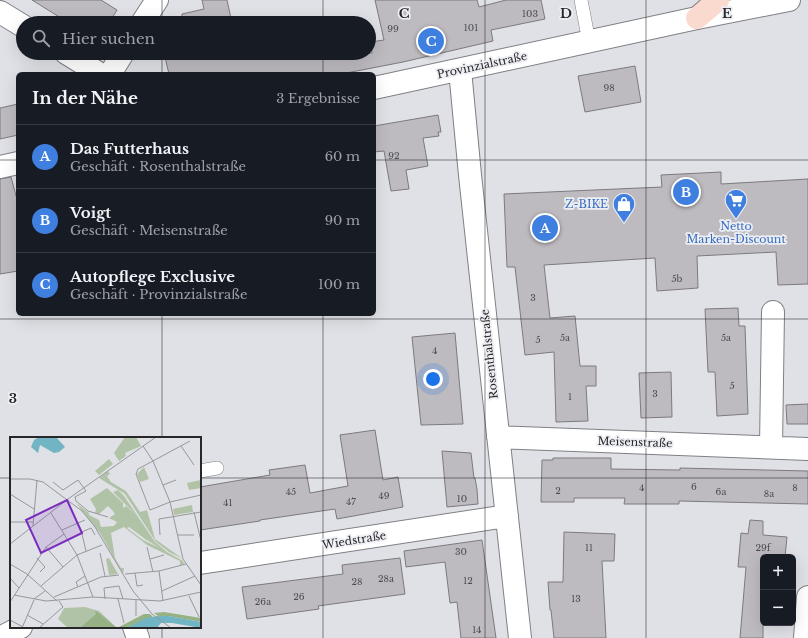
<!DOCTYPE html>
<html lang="de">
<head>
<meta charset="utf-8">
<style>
	:root { --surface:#171b24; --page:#242831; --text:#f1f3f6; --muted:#9ea1a6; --line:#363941; --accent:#886e0f }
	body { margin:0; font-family:"Libre Baskerville",serif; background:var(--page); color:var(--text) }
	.controls { position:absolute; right:12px; bottom:12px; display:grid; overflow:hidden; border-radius:6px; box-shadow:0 4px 16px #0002 }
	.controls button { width:36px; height:36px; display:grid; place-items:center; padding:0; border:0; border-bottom:1px solid var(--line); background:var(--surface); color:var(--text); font:20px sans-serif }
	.you { position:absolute; left:433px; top:379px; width:14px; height:14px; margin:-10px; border:3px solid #fff; border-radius:50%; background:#1a73e8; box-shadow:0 0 0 6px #1a73e833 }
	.badge { display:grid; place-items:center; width:26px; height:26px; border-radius:50%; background:var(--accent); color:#fff; font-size:13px; font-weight:700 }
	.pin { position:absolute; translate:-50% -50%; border:2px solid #fff; box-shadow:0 1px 4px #0006 }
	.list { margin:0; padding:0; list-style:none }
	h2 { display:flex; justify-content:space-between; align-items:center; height:52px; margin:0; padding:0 16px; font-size:17px }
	h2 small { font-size:13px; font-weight:400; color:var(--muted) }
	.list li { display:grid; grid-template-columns:26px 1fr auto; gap:12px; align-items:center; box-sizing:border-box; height:64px; padding:0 16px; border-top:1px solid var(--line) }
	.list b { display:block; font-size:15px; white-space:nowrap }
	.list p { margin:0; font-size:13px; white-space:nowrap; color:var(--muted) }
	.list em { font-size:13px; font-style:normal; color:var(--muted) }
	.icon { flex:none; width:22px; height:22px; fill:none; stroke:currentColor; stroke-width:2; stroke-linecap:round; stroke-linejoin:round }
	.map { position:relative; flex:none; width:808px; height:638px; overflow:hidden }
	.search { position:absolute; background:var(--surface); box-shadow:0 4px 16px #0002; left:16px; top:16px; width:360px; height:44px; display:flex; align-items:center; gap:10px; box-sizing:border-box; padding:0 14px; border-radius:22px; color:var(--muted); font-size:15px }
	.panel { position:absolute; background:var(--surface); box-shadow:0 4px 16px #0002; left:16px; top:72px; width:360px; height:244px; border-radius:6px }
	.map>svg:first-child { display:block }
	.building { fill:#bdbbc0; stroke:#7c7a7f }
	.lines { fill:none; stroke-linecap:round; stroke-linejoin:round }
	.service-casing { stroke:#7f8085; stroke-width:14 }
	.minor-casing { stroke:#7f8085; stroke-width:24 }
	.tertiary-casing { stroke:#7f8085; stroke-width:24 }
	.secondary-casing { stroke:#7f8085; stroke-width:24 }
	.service { stroke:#fff; stroke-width:13 }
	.minor { stroke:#fff; stroke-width:22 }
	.tertiary { stroke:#fff; stroke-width:22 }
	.secondary { stroke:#fadacf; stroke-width:22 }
	.grid { fill:none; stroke:#272729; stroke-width:1; stroke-opacity:0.55 }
	.labels { text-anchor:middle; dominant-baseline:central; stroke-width:3.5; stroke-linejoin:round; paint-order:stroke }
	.number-label { font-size:9px; fill:#4c4c4f }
	.street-label { font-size:11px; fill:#272729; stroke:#edeef3 }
	.shop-label { font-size:11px; fill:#366cbe; stroke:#edeef3; text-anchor:end }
	.inset-road { fill:none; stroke:#96979a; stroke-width:1 }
	.view { fill:#7b2cbf; fill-opacity:0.15; stroke:#7b2cbf; stroke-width:2 }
	.inset-edge { fill:none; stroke:#272729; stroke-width:2 }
	.grid-label { font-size:13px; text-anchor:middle; font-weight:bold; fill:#272729; stroke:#edeef3; stroke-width:3.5; stroke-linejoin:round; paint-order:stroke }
</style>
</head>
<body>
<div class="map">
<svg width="808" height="638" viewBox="0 0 808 638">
	<rect width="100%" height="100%" fill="#e0e1e6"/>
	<path class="building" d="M32 0H101L117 10 109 23H69Z
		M202 0H227L232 23H181L182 14 204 9Z
		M375 0H477L479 7 506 0H541L545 19 491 30 493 41 403 62 341 74H169L164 53H372L370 42 384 40Z
		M635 66 641 102 585 112 578 76Z
		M18 104V135L0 139V108Z
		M438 115 441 132H438L439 136 423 138 428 166 406 170 409 189 391 191 384 151 374 152V126Z
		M721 172V184L808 179V284L778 285 776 252 697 256 698 288 657 291 655 258 544 265 550 318 575 316 580 366H596V386H586L588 421 556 422 554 352 525 355 515 267H507L504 194 662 187 661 175Z
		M11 177 18 203V271L0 274V179Z
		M738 308 739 326H745L748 414 717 416 715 372H708L705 309Z
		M455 333 463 424 421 425 412 337Z
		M671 372 672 417 641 418 639 373Z
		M808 404V424H787L786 405Z
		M375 430 383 480 398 477 403 507 337 519 335 509 260 520V521L200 530V487L270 475 269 470 305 465 310 493 348 486 340 435Z
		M442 451 471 453 474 478H475L477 489 478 504 447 507Z
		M553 458H611V469L680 470V468L808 471V504L679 501V504H624L625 498H574V502H541L542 460H553Z
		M750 520 763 521V535L787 537 785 557H763V638H740L746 567H738L741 533 748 534Z
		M564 532 615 534 614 561H602L606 638H554L551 610H550L548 582H563Z
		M482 540 496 638H461L457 602 450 603 445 562 406 567 404 551Z
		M400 558 405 594 318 606 319 609 247 619 242 587 343 574 342 565Z"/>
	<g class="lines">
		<g class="service-casing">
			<path id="service" d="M581 0 589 42
				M200 471 217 468"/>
		</g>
		<g class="minor-casing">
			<path id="minor" d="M0 12 23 26
				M142 23 157 0
				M66 53 100 74
				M460 70 470 175 520 638
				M110 74 123 53
				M498 437 808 449
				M771 447 773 312
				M200 563 507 516
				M134 627 138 638
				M0 638 21 627
				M805 638 808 597"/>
		</g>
		<g class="tertiary-casing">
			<path id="tertiary" d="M374 88 697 18 789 0
				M0 167 18 163"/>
		</g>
		<g class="secondary-casing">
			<path id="secondary" d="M697 18 718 0"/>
		</g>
		<use href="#service" class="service"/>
		<use href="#minor" class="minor"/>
		<use href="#tertiary" class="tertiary"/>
		<use href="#secondary" class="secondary"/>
	</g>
	<path class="grid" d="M162 0V23M323 0V23M485 0V638M646 0V638M162 53V74M323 53V74M0 160H18M374 160H808M162 314V438M323 314V638M0 319H808M0 478H11M200 478H808M162 627V638"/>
	<defs>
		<g id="supermarket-pin" transform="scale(1.15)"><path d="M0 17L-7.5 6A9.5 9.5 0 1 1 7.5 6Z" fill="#3f7fe0" stroke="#edeef3"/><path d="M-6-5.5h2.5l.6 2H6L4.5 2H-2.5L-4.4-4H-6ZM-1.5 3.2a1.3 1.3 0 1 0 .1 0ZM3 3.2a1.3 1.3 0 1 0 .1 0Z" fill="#fff"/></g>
		<g id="shop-pin" transform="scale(1.15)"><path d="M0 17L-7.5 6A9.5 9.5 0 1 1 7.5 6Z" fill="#3f7fe0" stroke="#edeef3"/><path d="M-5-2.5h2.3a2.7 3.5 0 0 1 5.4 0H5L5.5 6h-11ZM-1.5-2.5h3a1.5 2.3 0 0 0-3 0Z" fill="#fff"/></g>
	</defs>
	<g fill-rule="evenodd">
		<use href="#supermarket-pin" x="736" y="200"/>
		<use href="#shop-pin" x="624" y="204"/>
	</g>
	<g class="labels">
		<g class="number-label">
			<text x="530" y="13">103</text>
			<text x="471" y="27">101</text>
			<text x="393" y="28">99</text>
			<text x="609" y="87">98</text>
			<text x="394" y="155">92</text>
			<text x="677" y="278">5b</text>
			<text x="533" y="297">3</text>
			<text x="565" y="337">5a</text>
			<text x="726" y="337">5a</text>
			<text x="538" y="339">5</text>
			<text x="435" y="350">4</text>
			<text x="732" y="385">5</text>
			<text x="655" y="393">3</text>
			<text x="570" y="396">1</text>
			<text x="694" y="486">6</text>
			<text x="642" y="487">4</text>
			<text x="795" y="487">8</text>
			<text x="558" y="490">2</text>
			<text x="291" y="491">45</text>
			<text x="721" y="491">6a</text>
			<text x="769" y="493">8a</text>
			<text x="384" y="495">49</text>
			<text x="462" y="498">10</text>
			<text x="351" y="501">47</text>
			<text x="228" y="502">41</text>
			<text x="589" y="547">11</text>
			<text x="763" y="547">29f</text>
			<text x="461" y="551">30</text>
			<text x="386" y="578">28a</text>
			<text x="468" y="580">12</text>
			<text x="357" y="581">28</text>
			<text x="299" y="596">26</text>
			<text x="576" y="598">13</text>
			<text x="263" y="601">26a</text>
			<text x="477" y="629">14</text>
		</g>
		<g class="street-label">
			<text transform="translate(482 65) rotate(-12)">Provinzialstraße</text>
			<text transform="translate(489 354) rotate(-96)">Rosenthalstraße</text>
			<text transform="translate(635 442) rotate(2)">Meisenstraße</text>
			<text transform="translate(354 540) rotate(-9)">Wiedstraße</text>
		</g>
		<g class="shop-label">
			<text x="608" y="204">Z-BIKE</text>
			<text x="736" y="226" text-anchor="middle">Netto<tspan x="736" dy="13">Marken-Discount</tspan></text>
		</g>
	</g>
	<g transform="translate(10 437)">
		<rect width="191" height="191" fill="#e0e1e6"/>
		<path d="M115 0H126L131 9 115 16 116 19 109 24 104 16ZM99 22 103 27 89 38 85 34ZM134 30 139 42 130 45 127 37ZM98 34 100 37 97 39 101 45 116 54 130 75 137 73 145 102 173 122 159 115 146 105 115 57 89 41ZM191 43V51L179 53 177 46ZM97 51 113 66V71L116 69 127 79 103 55 108 53 114 59 145 105 157 115 173 124 174 127 170 128V124L137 108 114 90 101 96 105 121 111 131H114L113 137 90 96 66 66 79 76V78L89 83 91 90 104 89 107 85 99 81 105 77 102 73 98 69 89 77 85 76 86 72 80 62ZM119 90 135 102 150 111 133 103 117 91ZM182 68 183 75 164 78 163 72ZM99 121 108 137 99 138 96 122ZM75 170 89 174 107 191H58L48 182 54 171Z" fill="#b1c3a6" fill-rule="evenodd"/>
		<path d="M85 173 107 191 134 177H140L143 180 116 191H70L86 177ZM154 175 191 181V185L158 179H148L144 176Z" fill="#96b284"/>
		<path d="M29 0H46L55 10 49 15 44 16 30 8 28 16 21 10 24 3ZM148 179H158L191 185V191L162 186H151L147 191H116L136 181Z" fill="#71b4c4"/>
		<path class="inset-road" d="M180 4 128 32 126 37 140 73 160 65 191 58M133 9 143 24 160 65 173 122 191 148M171 9 184 28M0 42H20L33 45 72 74 85 90 123 154 142 177 161 191M43 45 53 53 68 43 76 54 65 60 66 64 78 74 98 80M153 48 166 43M0 57 24 72M58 62 146 0M184 75 191 104M41 76 67 118 83 160M0 85H23M23 89 27 43M52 93 75 83M71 93 76 114M72 95 81 91 85 98M150 98 149 82 191 75M168 98H184M0 107 58 62M36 110 53 130M137 110 143 135M90 116 95 139M27 121 35 130 30 135M140 122 154 118M0 127 17 137 47 164M149 134 153 164M125 136 127 149 133 148M115 137 149 134 176 127M0 141 9 151M31 149 67 118 92 108M68 150 66 145 75 139M152 154 185 139M4 158 36 164 83 160 150 164 191 155M179 159 189 180M44 160 91 140 109 138M24 162 35 154M95 162 94 151 109 149 113 162M108 162 114 186M126 163V179M0 165 36 110 54 97M17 178 33 187M0 183 13 190M12 191 24 163M29 191 53 170 49 164"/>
		<path class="view" d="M57 63 72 96 31 116 16 83Z"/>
		<rect width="191" height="191" class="inset-edge"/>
	</g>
	<g class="grid-label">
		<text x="404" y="18">C</text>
		<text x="566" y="18">D</text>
		<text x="727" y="18">E</text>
		<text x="13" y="403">3</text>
	</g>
</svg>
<div class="controls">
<button>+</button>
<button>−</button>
</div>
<div class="you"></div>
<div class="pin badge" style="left:545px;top:228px;background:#3f7fe0">A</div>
<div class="pin badge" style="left:686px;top:192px;background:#3f7fe0">B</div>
<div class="pin badge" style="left:431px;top:41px;background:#3f7fe0">C</div>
<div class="search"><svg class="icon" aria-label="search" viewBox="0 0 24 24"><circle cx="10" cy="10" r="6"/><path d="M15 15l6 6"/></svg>Hier suchen</div>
<section class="panel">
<h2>In der Nähe<small>3 Ergebnisse</small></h2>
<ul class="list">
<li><span class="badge" style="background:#3f7fe0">A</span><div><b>Das Futterhaus</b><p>Geschäft · Rosenthalstraße</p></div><em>60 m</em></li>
<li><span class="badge" style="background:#3f7fe0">B</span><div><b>Voigt</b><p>Geschäft · Meisenstraße</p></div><em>90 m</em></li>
<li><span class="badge" style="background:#3f7fe0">C</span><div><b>Autopflege Exclusive</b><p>Geschäft · Provinzialstraße</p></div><em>100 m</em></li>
</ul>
</section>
</div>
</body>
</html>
